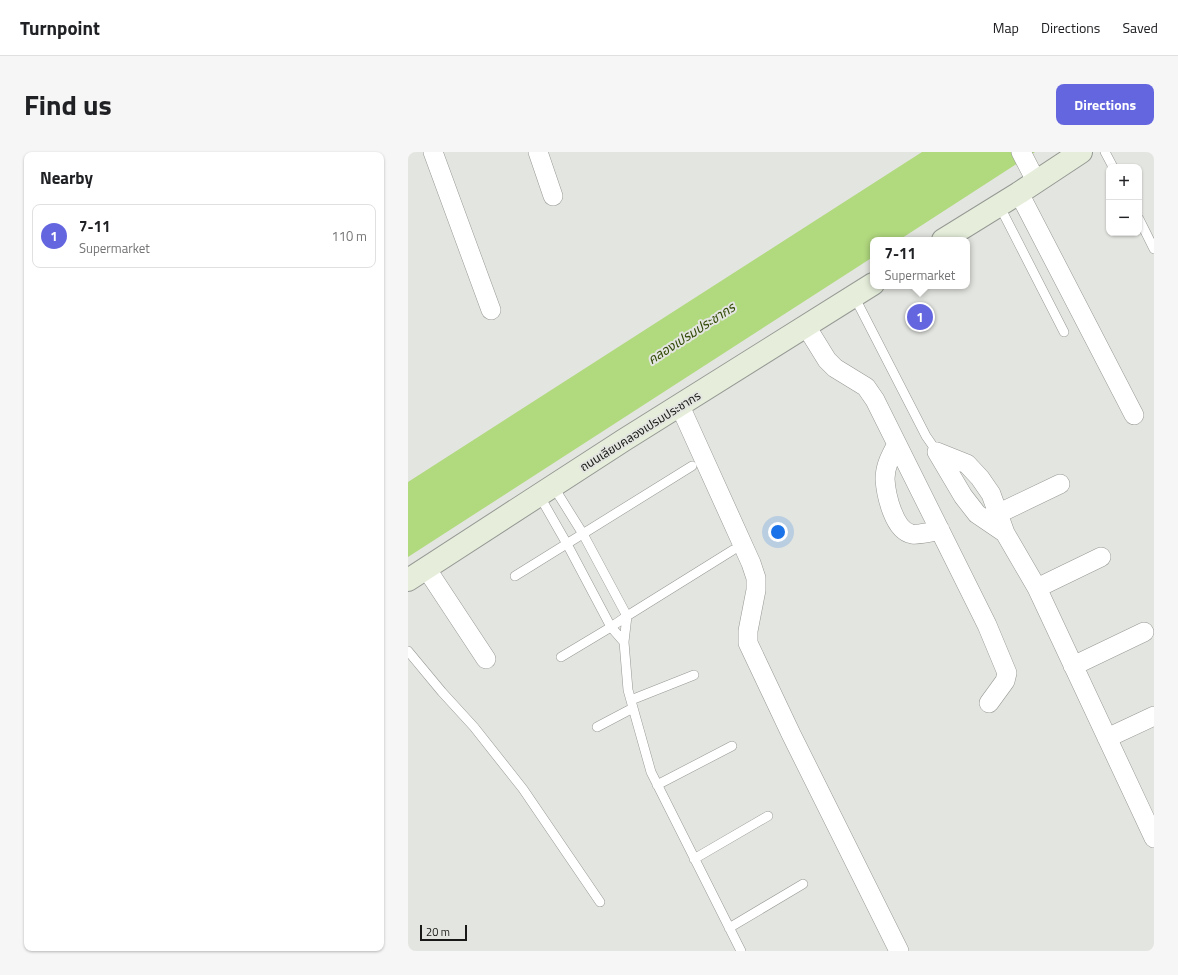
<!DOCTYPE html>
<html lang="en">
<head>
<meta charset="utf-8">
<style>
	:root { --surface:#fff; --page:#f6f6f6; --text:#202124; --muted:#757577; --line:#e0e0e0; --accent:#6466df }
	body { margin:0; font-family:"Titillium Web","Noto Sans Thai",sans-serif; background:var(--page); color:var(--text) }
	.controls { position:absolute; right:12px; top:12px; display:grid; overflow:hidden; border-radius:8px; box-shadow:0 1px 3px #0004 }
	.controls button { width:36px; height:36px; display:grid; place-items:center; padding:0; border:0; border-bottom:1px solid var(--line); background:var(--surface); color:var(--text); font:20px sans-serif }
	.scale { position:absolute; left:12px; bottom:10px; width:47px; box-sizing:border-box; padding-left:4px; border:2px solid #191a18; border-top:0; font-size:11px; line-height:14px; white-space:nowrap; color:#191a18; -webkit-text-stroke:3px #e3e5e0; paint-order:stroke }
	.you { position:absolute; left:370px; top:380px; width:14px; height:14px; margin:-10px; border:3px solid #fff; border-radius:50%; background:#1a73e8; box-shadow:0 0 0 6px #1a73e833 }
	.badge { display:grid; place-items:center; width:26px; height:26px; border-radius:50%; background:var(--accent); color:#fff; font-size:13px; font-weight:700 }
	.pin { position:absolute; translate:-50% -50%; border:2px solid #fff; box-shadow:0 1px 4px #0006 }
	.popup { position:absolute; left:462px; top:85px; width:100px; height:52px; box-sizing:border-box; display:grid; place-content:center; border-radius:8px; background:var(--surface); filter:drop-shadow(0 1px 3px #0005); font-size:13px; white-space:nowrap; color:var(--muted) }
	.popup b { font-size:15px; color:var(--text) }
	.popup::after { content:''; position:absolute; left:50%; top:100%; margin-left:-8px; border:8px solid transparent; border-top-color:var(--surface) }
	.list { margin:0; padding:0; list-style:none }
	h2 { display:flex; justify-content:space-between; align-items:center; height:52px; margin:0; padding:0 16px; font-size:17px }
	h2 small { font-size:13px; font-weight:400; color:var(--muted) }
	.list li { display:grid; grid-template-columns:26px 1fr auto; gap:12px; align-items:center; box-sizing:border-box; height:64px; margin:0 8px 8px; padding:0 8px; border:1px solid var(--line); border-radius:8px }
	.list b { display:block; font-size:15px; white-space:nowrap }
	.list p { margin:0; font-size:13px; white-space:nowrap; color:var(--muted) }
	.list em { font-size:13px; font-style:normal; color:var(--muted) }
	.map { position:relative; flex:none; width:746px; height:799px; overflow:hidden; border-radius:8px }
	header { display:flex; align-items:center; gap:24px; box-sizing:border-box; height:56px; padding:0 20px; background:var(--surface); border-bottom:1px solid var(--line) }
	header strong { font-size:19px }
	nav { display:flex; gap:22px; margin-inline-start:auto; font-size:14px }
	.intro { display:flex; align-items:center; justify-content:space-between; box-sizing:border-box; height:96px; padding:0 24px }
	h1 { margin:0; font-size:28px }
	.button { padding:10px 18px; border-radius:8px; background:var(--accent); color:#fff; font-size:14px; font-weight:700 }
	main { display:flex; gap:24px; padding:0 24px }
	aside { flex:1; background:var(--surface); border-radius:8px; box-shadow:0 1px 3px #0004 }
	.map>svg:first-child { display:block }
	.water { fill:#b1d97e }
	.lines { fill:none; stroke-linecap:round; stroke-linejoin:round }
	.lane-casing { stroke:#969994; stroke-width:10 }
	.street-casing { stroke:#969994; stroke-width:20 }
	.secondary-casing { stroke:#969994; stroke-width:24 }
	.lane { stroke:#fff; stroke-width:9 }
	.street { stroke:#fff; stroke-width:19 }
	.secondary { stroke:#e6eedb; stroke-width:22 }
	.labels { text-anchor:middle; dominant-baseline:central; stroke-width:4; stroke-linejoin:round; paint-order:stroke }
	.street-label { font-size:12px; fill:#191a18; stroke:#e3e5e0 }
	.water-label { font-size:13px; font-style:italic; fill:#314905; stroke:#e3e5e0 }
</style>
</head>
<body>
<header>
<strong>Turnpoint</strong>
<nav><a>Map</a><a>Directions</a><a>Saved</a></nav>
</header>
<div class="intro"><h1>Find us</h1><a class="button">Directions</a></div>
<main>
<aside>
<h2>Nearby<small></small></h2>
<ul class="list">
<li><span class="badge">1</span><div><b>7-11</b><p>Supermarket</p></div><em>110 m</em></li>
</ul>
</aside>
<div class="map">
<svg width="746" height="799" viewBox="0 0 746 799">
	<rect width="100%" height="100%" fill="#e3e5e0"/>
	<path class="water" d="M514 0H627L491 88H465V105L0 405V330Z"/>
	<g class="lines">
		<g class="lane-casing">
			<path id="lane" d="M697 0 705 15
				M591 53 656 180
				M731 67 746 97
				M446 144 518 284 529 300
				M145 334 175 382 219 464 216 490 220 538 243 620 333 799
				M131 343 159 392 203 475 216 490
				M107 424 284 314
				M0 499 34 540 66 575 115 637 192 750
				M153 505 203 475 219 464 325 398
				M223 548 286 523
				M189 575 225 556
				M249 633 324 594
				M286 707 360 664
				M321 776 395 732"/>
		</g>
		<g class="street-casing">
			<path id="street" d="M25 0 83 158
				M130 0 145 44
				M613 0 628 29
				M611 41 726 263
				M398 174 419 208 427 216 458 235 467 248 579 473 599 521 597 529 581 551
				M272 254 343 411 348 426V438L340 479V491L383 582 491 799
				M489 292C483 303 477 314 477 327 478 343 486 379 504 382 513 383 523 380 532 378
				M529 300 559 312 572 326 583 342 597 381 629 436 746 686
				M529 300 555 344 569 362 597 381
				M579 367 652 332
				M18 416 78 507
				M629 436 693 405
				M665 514 736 480
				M699 586 746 564"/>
		</g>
		<g class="secondary-casing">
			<path id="secondary" d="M535 88 611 41 673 0
				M0 428 216 288 465 132"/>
		</g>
		<use href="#lane" class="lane"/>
		<use href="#street" class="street"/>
		<use href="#secondary" class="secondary"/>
	</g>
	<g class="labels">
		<g class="street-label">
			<text transform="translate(232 279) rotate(-32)">ถนนเลียบคลองเปรมประชากร</text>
		</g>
		<g class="water-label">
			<text transform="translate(283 181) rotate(-33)">คลองเปรมประชากร</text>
		</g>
	</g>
</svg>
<div class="controls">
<button>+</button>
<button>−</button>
</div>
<div class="scale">20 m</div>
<div class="you"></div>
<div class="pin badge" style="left:512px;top:165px">1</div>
<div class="popup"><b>7-11</b>Supermarket</div>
</div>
</main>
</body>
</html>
